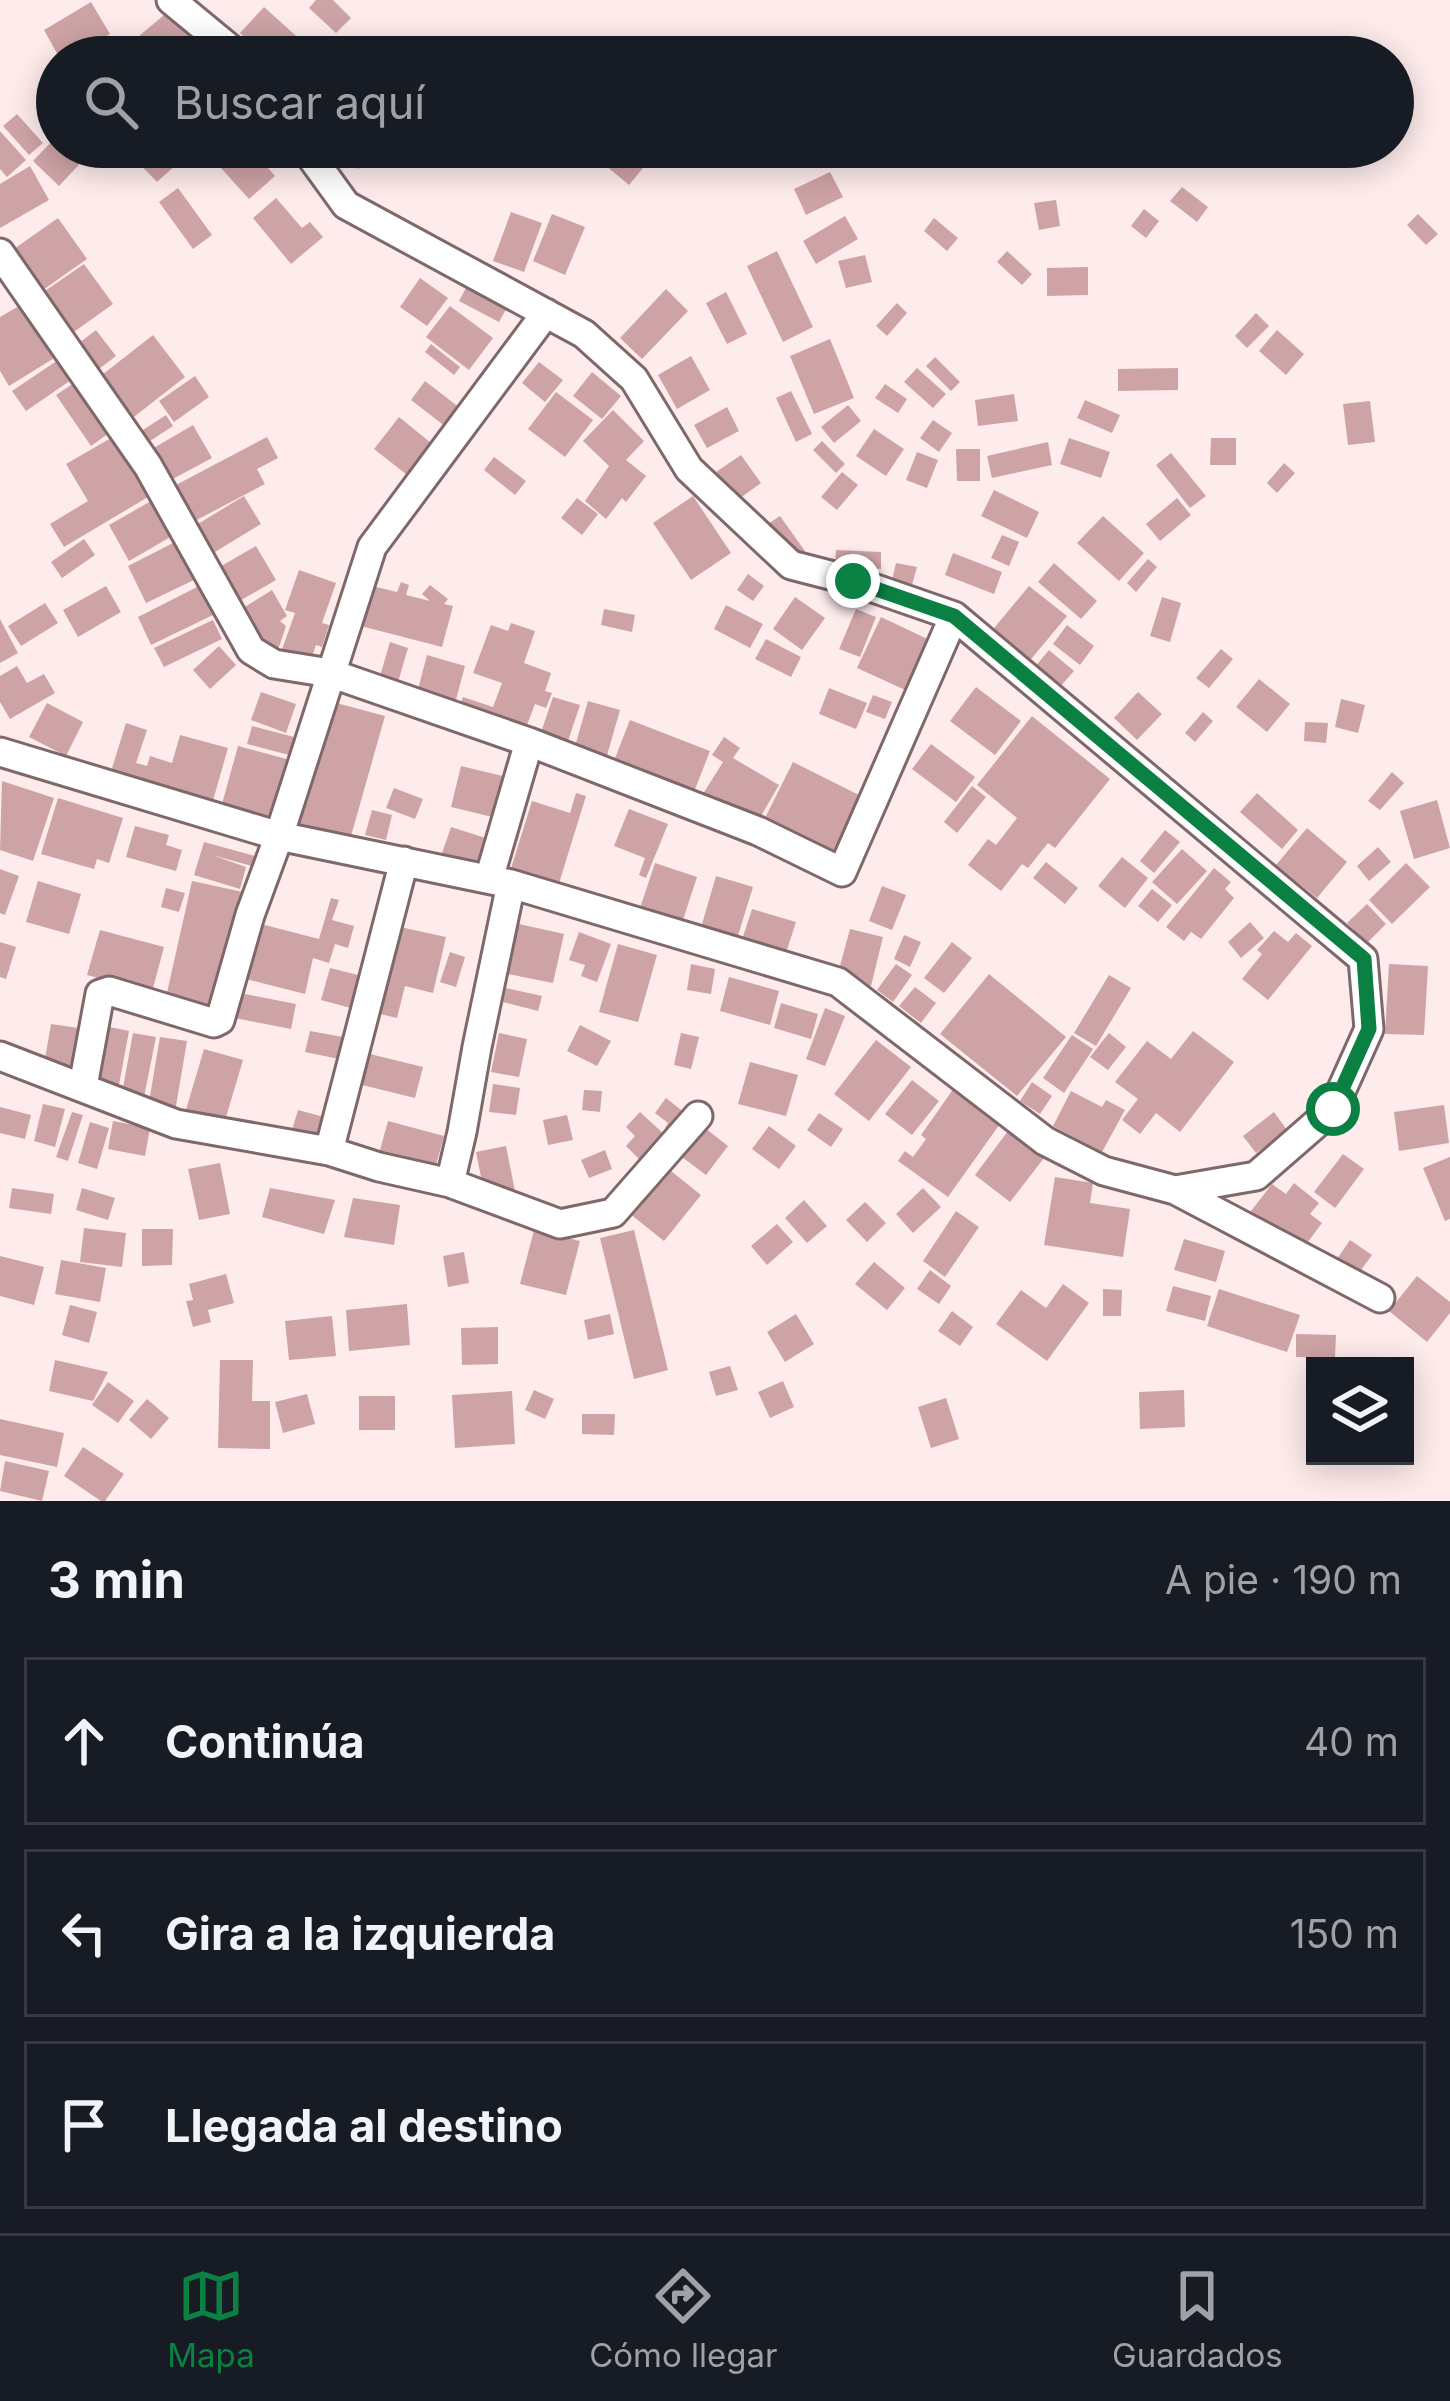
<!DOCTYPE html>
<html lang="es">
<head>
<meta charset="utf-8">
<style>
	:root { --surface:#171b24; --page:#20242c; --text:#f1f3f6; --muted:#9ea1a6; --line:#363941; --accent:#0b8043 }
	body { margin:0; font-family:Inter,sans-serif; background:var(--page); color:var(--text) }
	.controls { position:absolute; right:36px; bottom:36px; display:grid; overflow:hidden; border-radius:0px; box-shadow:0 6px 30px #0003 }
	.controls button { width:108px; height:108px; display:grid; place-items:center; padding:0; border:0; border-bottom:3px solid var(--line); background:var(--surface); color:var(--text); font:60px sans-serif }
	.stop { position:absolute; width:36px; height:36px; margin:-27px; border:9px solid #0b8043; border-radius:50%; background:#fff }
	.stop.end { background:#0b8043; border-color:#fff; box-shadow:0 3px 12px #0008 }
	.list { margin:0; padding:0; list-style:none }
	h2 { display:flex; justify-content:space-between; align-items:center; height:156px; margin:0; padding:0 48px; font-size:51px }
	h2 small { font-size:39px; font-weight:400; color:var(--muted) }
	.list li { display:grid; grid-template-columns:78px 1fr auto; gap:36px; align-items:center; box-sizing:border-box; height:168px; margin:0 24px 24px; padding:0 24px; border:3px solid var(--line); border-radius:0px }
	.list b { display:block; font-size:45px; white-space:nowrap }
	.list em { font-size:39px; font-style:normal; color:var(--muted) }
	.icon { flex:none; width:66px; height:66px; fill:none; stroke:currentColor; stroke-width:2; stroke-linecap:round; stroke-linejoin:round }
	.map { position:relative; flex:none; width:1450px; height:1501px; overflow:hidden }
	.search { position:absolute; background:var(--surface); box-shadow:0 6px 30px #0003; left:36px; right:36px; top:36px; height:132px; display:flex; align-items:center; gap:30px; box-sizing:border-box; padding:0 42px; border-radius:66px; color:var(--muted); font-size:45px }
	.sheet { height:732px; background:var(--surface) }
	nav { display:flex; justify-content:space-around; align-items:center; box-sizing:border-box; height:168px; border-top:3px solid var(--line); background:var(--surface); font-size:33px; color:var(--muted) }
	nav a { display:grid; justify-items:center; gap:6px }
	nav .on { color:var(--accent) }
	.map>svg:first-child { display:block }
	.building { fill:#cea3a6 }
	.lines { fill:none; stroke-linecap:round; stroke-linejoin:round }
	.street-casing { stroke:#7e686a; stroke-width:33 }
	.street { stroke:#fff; stroke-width:27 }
	.route { stroke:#0b8043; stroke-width:15 }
</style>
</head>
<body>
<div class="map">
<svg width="1450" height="1501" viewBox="0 0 1450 1501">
	<rect width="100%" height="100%" fill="#feebec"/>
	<path class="building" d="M316 0H333L351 18 336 33 309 8Z
		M91 2 110 34 72 57H59L44 30Z
		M264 7 315 53 312 57H267L240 33Z
		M170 10 199 44 184 57H114Z
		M17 114 43 143 29 155 3 126Z
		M0 131 26 160 7 177 0 169Z
		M57 136V147H84L90 153 59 186 33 161Z
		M137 147H159L176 165 157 182 130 154Z
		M242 147H250L275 176 249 199 220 167Z
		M348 147H380L384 156 358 169Z
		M592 147H618L643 168 629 185 588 151Z
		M30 166 49 200 0 228V184Z
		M830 172 843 197 806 215 794 189Z
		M1182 187 1208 207 1197 222 1170 201Z
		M178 188 212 235 193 249 159 202Z
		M276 198 302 228 310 222 323 237 291 264 253 218Z
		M1056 200 1060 226 1039 230 1034 203Z
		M1144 209 1159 221 1146 238 1131 226Z
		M511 212 542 223 524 272 493 261Z
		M552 214 585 227 565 275 533 261Z
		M1418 214 1438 234 1426 245 1407 225Z
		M845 216 858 239 816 264 803 241Z
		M58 218 87 259 40 292 11 251Z
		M934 218 958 238 947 251 924 231Z
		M777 251 813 327 783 342 747 266Z
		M1007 251 1032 274 1022 285 997 262Z
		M865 255 872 282 846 288 838 261Z
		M84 264 113 304 71 334 42 293Z
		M1088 267V295L1047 296V268Z
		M420 278 448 298 427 326 400 307Z
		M467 286 508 306 499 322 459 301Z
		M666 289 688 311 642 359 620 338Z
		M726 292 747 334 727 344 706 303Z
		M24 303 56 357 9 386 0 371V317Z
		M897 303 907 313 887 336 876 326Z
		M450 306 493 338 469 370 426 337Z
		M1256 313 1269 326 1247 348 1235 336Z
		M96 330 116 356 99 369 79 343Z
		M1277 330 1304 354 1286 375 1259 351Z
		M153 335 185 377 130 420 98 378Z
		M830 339 854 398 814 414 790 356Z
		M431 344 460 367 454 375 425 352Z
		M691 356 710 390 677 409 658 375Z
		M935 357 960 382 951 391 926 366Z
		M61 358 74 378 26 411 12 391Z
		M539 362 563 380 545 402 522 383Z
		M917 368 946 394 933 408 904 382Z
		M1178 368V390L1118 391V369Z
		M592 372 621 396 602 419 573 396Z
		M195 376 209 397 174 422 159 401Z
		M77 381 112 431 91 446 56 395Z
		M425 381 460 408 446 427 411 400Z
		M885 384 907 399 898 413 875 398Z
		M791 391 812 434 796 442 776 398Z
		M556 392 593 420 565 457 528 429Z
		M1014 394 1018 421 978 426 975 400Z
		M1085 400 1120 415 1112 433 1077 418Z
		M1370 401 1375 442 1348 445 1343 404Z
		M848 405 861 421 834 443 821 427Z
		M727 407 739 431 707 448 694 425Z
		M613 410 644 441 626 460 646 476 626 502 622 498 606 519 585 501 609 466 583 441Z
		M166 415 173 426 147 443 140 432Z
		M399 417 436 447 411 478 374 449Z
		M933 420 952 433 939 452 920 438Z
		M193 425 212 458 169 481 152 449Z
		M874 429 904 449 886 476 856 456Z
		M118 434 153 494 64 547 50 524 88 501 66 464Z
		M267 437 278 458 257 469 265 484 193 522 174 486Z
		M1069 438 1110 452 1101 478 1060 464Z
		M1211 438H1236V465H1210Z
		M822 441 845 464 836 473 813 450Z
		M1048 442 1052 465 992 478 987 456Z
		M956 449H980V481H957Z
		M917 452 938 460 927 488 906 480Z
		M1171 453 1206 496 1190 508 1156 465Z
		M741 455 761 483 736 501 716 472Z
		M494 457 526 481 515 495 484 470Z
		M1284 463 1295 473 1277 493 1267 483Z
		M842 472 858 485 837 510 821 497Z
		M994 490 1039 512 1027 538 981 516Z
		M244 496 261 524 210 555 193 527Z
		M693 496 731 553 691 580 653 523Z
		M158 497 179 532 129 561 109 525Z
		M577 498 598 514 582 535 561 518Z
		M1177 498 1191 515 1160 541 1146 524Z
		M780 516 805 551 793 560 768 524Z
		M1103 516 1144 553 1119 581 1077 543Z
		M1002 535 1019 542 1009 566 991 558Z
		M84 539 95 555 62 578 51 562Z
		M179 540 198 578 146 603 128 566Z
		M256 546 276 580 236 603 216 569Z
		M836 550 881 552V569L835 566Z
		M953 553 1002 572 994 594 945 575Z
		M1148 559 1157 567 1136 592 1127 583Z
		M896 563 917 567 912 585 892 580Z
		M1054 563 1097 601 1081 619 1038 582Z
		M299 570 336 583 322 623 329 625 322 647 316 645 308 668 279 658 295 613 285 610Z
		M748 574 764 586 753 601 737 590Z
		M401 582 409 585 406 595 430 601 422 594 430 585 448 599 444 604 453 606 442 647 357 625 368 585 397 592Z
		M106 586 121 612 78 637 63 610Z
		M199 586 213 615 151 645 138 617Z
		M1029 586 1067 616 1027 664 990 633Z
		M272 590 287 616 280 621 286 626 277 653 260 652 235 613Z
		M795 597 825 618 802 650 773 629Z
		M1162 597 1181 603 1170 642 1150 636Z
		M45 603 58 623 21 646 8 626Z
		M726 605 763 624 750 648 714 629Z
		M604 609 635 615 632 632 601 625Z
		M856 609 876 617 860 657 839 649Z
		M881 617 938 644 914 694 857 668Z
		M0 619 18 653 0 663Z
		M213 620 222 639 164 667 154 648Z
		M511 623 535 631 524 663 551 673 545 691 552 693 546 708 535 704 525 730 459 707 463 697 493 707 502 683 473 673 491 625 508 631Z
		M1067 625 1094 646 1080 665 1053 644Z
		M766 639 801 657 791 677 755 659Z
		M390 642 408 648 398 682 380 676Z
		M219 646 236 665 210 689 193 670Z
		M1221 649 1233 659 1209 688 1196 678Z
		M1049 650 1074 671 1059 688 1034 668Z
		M427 655 465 666 454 707 416 697Z
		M17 666 27 683 44 674 55 693 10 719 0 702V676Z
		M1259 679 1290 704 1267 732 1236 707Z
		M976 687 1021 721 995 755 950 721Z
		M829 688 867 703 856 729 819 714Z
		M261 692 296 704 286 733 251 720Z
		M1138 692 1162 714 1137 740 1114 718Z
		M873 695 892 702 885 719 866 712Z
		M553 697 580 705 564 753 537 744Z
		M1341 699 1365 705 1358 733 1335 727Z
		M329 701 385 716 349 843 294 828Z
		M588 701 620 710 606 759 574 750Z
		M47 703 83 722 66 756 29 737Z
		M1203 712 1213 721 1195 742 1185 733Z
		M1032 716 1110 779 1055 848 1048 843 1028 868 1022 864 1001 891 968 865 988 839 996 845 1017 818 977 785Z
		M630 720 710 751 690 802 610 771Z
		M1305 722 1328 723 1326 743 1304 741Z
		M126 723 147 730 136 763 147 766 150 756 172 763 180 735 228 748 212 804 109 778Z
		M252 726 294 737 289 755 247 744Z
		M724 737 740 748 733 758 779 785 754 828 701 797 723 762 712 755Z
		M931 744 975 777 956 802 912 769Z
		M238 746 290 760 274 818 222 804Z
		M793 762 869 800 838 862 762 824Z
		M461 766 515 779 505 820 451 807Z
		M1392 772 1404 783 1380 810 1368 801Z
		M2 781 54 798 33 861 0 850Z
		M972 786 986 797 957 833 944 822Z
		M394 788 423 799 415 819 386 808Z
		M576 793 586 796 556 893 508 878 532 801 570 813Z
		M1257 793 1298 830 1282 849 1240 812Z
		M58 798 123 818 109 863 97 859 94 869 41 854Z
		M1437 800 1450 848 1414 859 1400 811Z
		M629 809 668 824 646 878 639 875 645 858 614 846Z
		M372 810 392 815 386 840 365 835Z
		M135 826 169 835 166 845 182 850 176 871 126 857Z
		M451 827 495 841 483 876 439 862Z
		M1307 828 1347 862 1317 898 1276 865Z
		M1165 830 1180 842 1154 873 1140 861Z
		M204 842 255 856 252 866 212 855 246 867 240 889 194 875Z
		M1378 847 1391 862 1369 881 1357 866Z
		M1182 849 1207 871 1177 904 1152 882Z
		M1122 857 1148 878 1125 908 1098 886Z
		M1046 862 1078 888 1065 904 1033 878Z
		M655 863 697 877 680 929 638 914Z
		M1406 863 1430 887 1392 924 1369 900Z
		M1214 868 1231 882 1225 889 1234 898 1201 939 1191 932 1184 941 1166 927Z
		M0 869 19 876 5 915 0 913Z
		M716 876 753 887 736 942 700 931Z
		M38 881 81 894 69 934 26 922Z
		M192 881 243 892 215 1017 164 1006Z
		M882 886 906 895 892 930 869 921Z
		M166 888 185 893 179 912 161 907Z
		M1152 889 1172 905 1158 922 1138 906Z
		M331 898 339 900 332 920 354 926 348 948 335 944 329 963 313 958 305 994 238 977 253 922 319 939Z
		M1367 904 1386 924 1367 943 1347 923Z
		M752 909 796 922 784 959 740 946Z
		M1250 922 1264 938 1241 958 1228 942Z
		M519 924 564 934 553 983 508 974Z
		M400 927 446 937 433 993 405 986 397 1018 380 1014Z
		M850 929 883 937 871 986 837 977Z
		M100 930 164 947 152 992 87 975Z
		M1274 931 1288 942 1296 933 1312 946 1268 1000 1242 979 1262 954 1257 950Z
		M579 932 611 944 597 982 581 976 585 965 569 960Z
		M904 935 921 942 910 967 894 959Z
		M0 942 16 947 6 979 0 977Z
		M952 942 972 958 944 993 924 978Z
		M618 944 657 955 638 1022 599 1012Z
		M450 952 465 957 456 987 440 982Z
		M691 964 715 969 711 994 687 990Z
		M896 964 912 975 893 1002 877 990Z
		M1389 964 1428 966 1424 1035 1385 1034Z
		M330 968 370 978 362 1011 321 1000Z
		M989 974 1066 1037 1017 1096 940 1034Z
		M1109 975 1131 988 1096 1046 1074 1033Z
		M729 977 779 991 770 1025 720 1011Z
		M915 987 936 1003 921 1023 899 1006Z
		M506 988 542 996 538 1011 503 1002Z
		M240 993 296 1004 291 1029 235 1018Z
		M781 1003 818 1014 811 1039 774 1028Z
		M825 1008 845 1016 825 1066 806 1059Z
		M51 1024 85 1029 77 1075 43 1070Z
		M580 1025 611 1041 597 1066 567 1051Z
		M105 1026 129 1031 118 1090 93 1085Z
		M310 1031 343 1037 339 1059 305 1052Z
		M1193 1031 1234 1062 1180 1132 1156 1113 1140 1134 1122 1120 1138 1099 1115 1082 1147 1041 1171 1059Z
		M133 1033 156 1037 144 1097 122 1093Z
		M499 1033 527 1039 519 1077 491 1072Z
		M681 1033 699 1037 691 1069 674 1065Z
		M1109 1033 1126 1047 1108 1070 1090 1057Z
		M1072 1035 1093 1049 1064 1093 1043 1078Z
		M160 1037 187 1041 176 1106 149 1102Z
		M876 1040 911 1067 869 1121 834 1094Z
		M204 1049 243 1060 224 1124 185 1113Z
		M370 1054 423 1067 415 1098 362 1085Z
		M750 1062 798 1075 786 1116 738 1104Z
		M912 1080 939 1101 912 1135 885 1114Z
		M1032 1082 1052 1096 1040 1114 1020 1101Z
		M493 1084 520 1088 516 1115 489 1112Z
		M954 1088 1002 1121 948 1197 898 1161 905 1151 913 1157 926 1139 921 1135Z
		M584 1090 602 1091 600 1112 582 1110Z
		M1071 1091 1102 1107 1106 1100 1125 1110 1102 1152 1053 1126Z
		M666 1098 685 1113 671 1132 665 1128 668 1123 655 1113Z
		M43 1104 65 1109 55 1147 34 1141Z
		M1444 1105 1449 1143 1399 1151 1394 1112Z
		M0 1107 31 1115 25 1139 0 1133Z
		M298 1110 328 1118 319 1146 290 1137Z
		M72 1112 83 1115 68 1161 56 1157Z
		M640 1112 665 1135 641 1161 626 1146 635 1136 626 1127Z
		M1274 1112 1287 1130 1256 1153 1243 1136Z
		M819 1113 843 1129 831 1147 807 1130Z
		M567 1115 573 1140 548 1145 543 1120Z
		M113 1121 150 1128 145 1156 108 1149Z
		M388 1121 444 1136 433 1176 377 1161Z
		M90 1122 109 1128 97 1169 78 1163Z
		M769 1126 796 1146 779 1169 752 1149Z
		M705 1128 728 1146 706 1175 682 1157Z
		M1008 1131 1044 1158 1010 1202 975 1175Z
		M506 1146 516 1196 483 1187 476 1152Z
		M605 1150 612 1169 589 1178 581 1160Z
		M1343 1154 1364 1169 1335 1208 1314 1192Z
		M1450 1157V1219L1445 1221 1423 1168Z
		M220 1163 230 1214 199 1220 188 1169Z
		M666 1167 701 1195 664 1241 629 1213Z
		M1055 1177 1093 1183 1090 1203 1130 1209 1123 1257 1044 1245Z
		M1294 1183 1319 1203 1310 1214 1322 1223 1302 1250 1251 1211 1272 1184 1286 1194Z
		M12 1188 54 1194 51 1214 9 1208Z
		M82 1188 115 1198 108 1220 76 1210Z
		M270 1188 335 1200 324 1234 262 1217Z
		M923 1188 941 1207 913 1233 896 1214Z
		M353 1198 400 1205 394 1245 344 1237Z
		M804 1200 827 1226 807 1243 785 1218Z
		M865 1202 886 1223 867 1242 846 1220Z
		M956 1211 979 1227 945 1277 923 1261Z
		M777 1224 793 1242 767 1265 751 1246Z
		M84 1228 126 1233 122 1267 80 1262Z
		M142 1229H173L172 1265 142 1266Z
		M534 1230 580 1241 566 1295 520 1284Z
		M634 1230 668 1370 634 1379 600 1238Z
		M1184 1239 1225 1251 1216 1282 1174 1270Z
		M1350 1240 1372 1255 1358 1274 1337 1259Z
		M464 1252 469 1283 448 1287 443 1256Z
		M0 1256 44 1267 34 1305 0 1296Z
		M61 1260 106 1268 100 1302 55 1294Z
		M874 1262 905 1288 887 1310 855 1284Z
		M930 1270 951 1286 939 1304 917 1289Z
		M226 1274 234 1303 208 1310 211 1322 193 1327 186 1301 193 1300 189 1284Z
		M1417 1276 1450 1302V1313L1427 1342 1389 1311Z
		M1063 1284 1089 1303 1047 1361 996 1324 1021 1290 1046 1308Z
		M1173 1286 1211 1296 1205 1321 1166 1311Z
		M1103 1289 1122 1290 1121 1316H1103Z
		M1219 1289 1300 1315 1287 1352 1207 1326Z
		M407 1304 410 1345 349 1351 346 1310Z
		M70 1305 97 1312 89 1343 62 1335Z
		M952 1311 973 1327 960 1346 938 1331Z
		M610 1314 614 1334 588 1340 584 1320Z
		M796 1314 814 1344 785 1362 767 1332Z
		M332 1316 336 1356 289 1360 285 1321Z
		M498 1327V1364L462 1365 461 1328Z
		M1296 1334 1336 1335 1335 1358 1296 1357Z
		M55 1360 108 1372 93 1401 49 1391Z
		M220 1360H253L252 1401H270V1449L218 1448Z
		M730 1366 738 1390 716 1396 709 1372Z
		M783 1381 794 1407 770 1418 758 1392Z
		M108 1382 134 1401 118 1423 92 1405Z
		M534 1390 554 1399 545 1419 525 1410Z
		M1184 1390 1185 1427 1140 1429 1139 1392Z
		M512 1391 515 1444 455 1448 452 1395Z
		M307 1394 315 1424 283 1433 275 1402Z
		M359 1396H395V1430H359Z
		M946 1398 959 1439 931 1448 918 1407Z
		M147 1399 169 1418 151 1439 129 1420Z
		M582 1414H615L614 1435 582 1434Z
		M0 1419 64 1433 57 1467 0 1455Z
		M83 1447 124 1474 105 1501H101L64 1476Z
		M5 1461 49 1471 42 1501 0 1491Z"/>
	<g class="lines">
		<g class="street-casing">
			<path id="street" d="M171 0 240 57
				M0 253 148 466 251 650 274 664 330 673 529 742 758 831 842 872 954 616
				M0 752 279 836 511 884 838 982 1045 1141 1104 1171 1175 1190 1256 1176 1333 1109 1369 1029 1363 959 954 616 853 581 791 565 689 469 634 379 584 334 346 205 304 147
				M489 879 529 742
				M0 1056 176 1124 329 1151 379 1167 450 1183 560 1224 613 1213 698 1116
				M83 1086 100 994 109 991 214 1023 220 1020 250 915 279 836 372 547 546 313
				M329 1151 404 861
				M450 1183 462 1132 477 1047 511 884
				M1175 1190 1380 1298"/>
		</g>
		<use href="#street" class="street"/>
	</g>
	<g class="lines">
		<path class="route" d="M853 581 954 616 1364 959 1369 1029 1333 1109"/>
	</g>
</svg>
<div class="controls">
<button><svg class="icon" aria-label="layers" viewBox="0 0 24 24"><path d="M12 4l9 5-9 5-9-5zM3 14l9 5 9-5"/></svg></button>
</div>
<div class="stop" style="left:1333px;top:1109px"></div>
<div class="stop end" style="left:853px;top:581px"></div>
<div class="search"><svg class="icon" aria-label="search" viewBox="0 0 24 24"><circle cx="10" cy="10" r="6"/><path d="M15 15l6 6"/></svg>Buscar aquí</div>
</div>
<section class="sheet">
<h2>3 min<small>A pie · 190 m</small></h2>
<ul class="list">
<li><svg class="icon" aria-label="ahead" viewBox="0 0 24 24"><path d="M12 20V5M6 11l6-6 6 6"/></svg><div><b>Continúa</b></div><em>40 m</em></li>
<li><svg class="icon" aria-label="left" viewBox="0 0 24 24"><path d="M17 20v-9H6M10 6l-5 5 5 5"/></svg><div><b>Gira a la izquierda</b></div><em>150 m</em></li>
<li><svg class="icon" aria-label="arrive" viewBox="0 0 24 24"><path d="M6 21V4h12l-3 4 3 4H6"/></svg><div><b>Llegada al destino</b></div></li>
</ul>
</section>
<nav>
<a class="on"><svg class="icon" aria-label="map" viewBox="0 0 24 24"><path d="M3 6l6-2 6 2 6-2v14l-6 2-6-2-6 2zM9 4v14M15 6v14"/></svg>Mapa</a>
<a><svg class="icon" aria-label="directions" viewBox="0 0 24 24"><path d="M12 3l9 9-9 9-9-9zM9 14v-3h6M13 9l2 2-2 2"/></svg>Cómo llegar</a>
<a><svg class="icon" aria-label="saved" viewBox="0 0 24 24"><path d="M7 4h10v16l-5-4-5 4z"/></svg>Guardados</a>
</nav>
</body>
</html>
